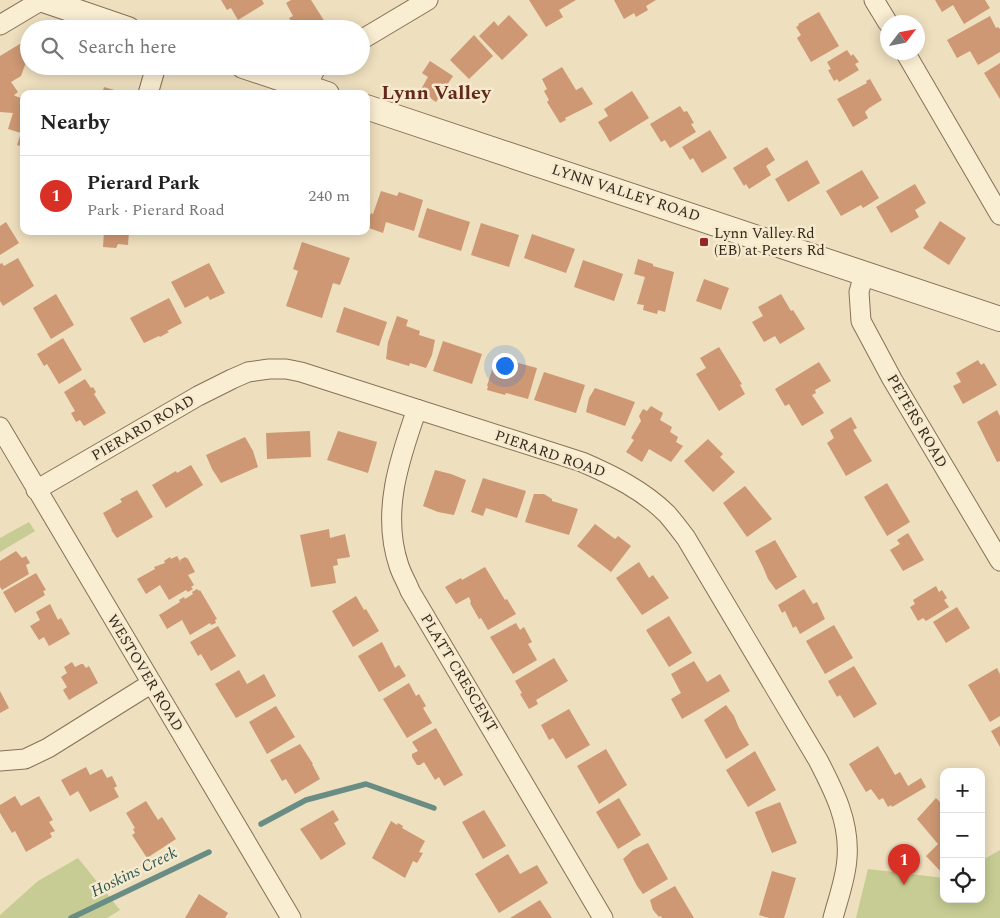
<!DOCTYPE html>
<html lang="en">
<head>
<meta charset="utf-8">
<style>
	:root { --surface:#fff; --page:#f2f2f2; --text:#222; --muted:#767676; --line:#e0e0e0; --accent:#d93025 }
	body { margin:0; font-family:Spectral,serif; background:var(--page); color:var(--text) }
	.controls { position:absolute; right:15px; bottom:15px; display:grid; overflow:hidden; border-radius:10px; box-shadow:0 2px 12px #0003 }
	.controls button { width:45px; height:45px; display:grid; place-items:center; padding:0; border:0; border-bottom:1px solid var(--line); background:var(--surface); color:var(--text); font:25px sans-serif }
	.compass { position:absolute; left:880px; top:15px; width:45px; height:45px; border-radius:50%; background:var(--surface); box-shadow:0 2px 12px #0003; rotate:58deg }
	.you { position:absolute; left:504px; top:365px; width:18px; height:18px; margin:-12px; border:4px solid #fff; border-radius:50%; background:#1a73e8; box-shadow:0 0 0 8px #1a73e833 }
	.badge { display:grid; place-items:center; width:32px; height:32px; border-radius:50%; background:var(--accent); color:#fff; font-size:16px; font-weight:700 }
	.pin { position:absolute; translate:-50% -41px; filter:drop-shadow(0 1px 2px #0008) }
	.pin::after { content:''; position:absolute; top:26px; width:18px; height:15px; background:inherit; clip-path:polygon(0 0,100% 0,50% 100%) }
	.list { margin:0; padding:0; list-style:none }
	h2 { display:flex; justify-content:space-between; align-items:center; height:65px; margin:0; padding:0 20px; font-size:21px }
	h2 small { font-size:16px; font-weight:400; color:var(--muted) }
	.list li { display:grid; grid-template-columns:32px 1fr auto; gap:15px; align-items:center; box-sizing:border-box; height:80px; padding:0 20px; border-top:1px solid var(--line) }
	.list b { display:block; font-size:19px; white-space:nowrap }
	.list p { margin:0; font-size:16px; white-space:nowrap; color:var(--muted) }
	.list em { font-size:16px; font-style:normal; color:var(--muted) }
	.icon { flex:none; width:28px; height:28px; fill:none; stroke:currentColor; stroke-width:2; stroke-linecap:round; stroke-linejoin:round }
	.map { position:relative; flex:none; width:1000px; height:918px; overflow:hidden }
	.search { position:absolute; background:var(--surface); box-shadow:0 2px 12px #0003; left:20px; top:20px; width:350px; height:55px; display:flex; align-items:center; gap:12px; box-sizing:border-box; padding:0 18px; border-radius:28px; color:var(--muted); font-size:19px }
	.panel { position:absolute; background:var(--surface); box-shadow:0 2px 12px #0003; left:20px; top:90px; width:350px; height:145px; border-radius:10px }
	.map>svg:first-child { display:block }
	.green { fill:#c6cc93 }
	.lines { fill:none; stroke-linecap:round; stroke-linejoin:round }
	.stream { stroke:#698d84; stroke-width:5.5 }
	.building { fill:#cd9873 }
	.minor-casing { stroke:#877057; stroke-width:21 }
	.tertiary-casing { stroke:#877057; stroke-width:26 }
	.minor { stroke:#f9edd2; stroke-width:19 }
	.tertiary { stroke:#f9edd2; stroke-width:24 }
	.poi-dot { fill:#972628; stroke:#f6eace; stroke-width:2 }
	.labels { text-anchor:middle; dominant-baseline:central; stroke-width:5; stroke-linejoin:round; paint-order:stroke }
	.street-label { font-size:15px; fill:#36281c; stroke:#f6eace }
	.poi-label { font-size:15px; fill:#36281c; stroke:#f6eace; text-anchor:start }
	.water-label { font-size:16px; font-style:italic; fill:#2b5653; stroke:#f6eace }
	.district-label { font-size:20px; font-weight:bold; fill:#63291a; stroke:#f6eace }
</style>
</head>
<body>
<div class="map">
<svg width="1000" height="918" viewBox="0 0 1000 918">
	<rect width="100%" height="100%" fill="#eedfbe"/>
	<path class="green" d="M29 522 35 531 0 552V538Z
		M1000 850V918H856L868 869 944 878V899H981V861Z
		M78 858 120 910 107 918H0V915L38 881Z"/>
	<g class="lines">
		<path class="stream" d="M261 824 306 800 366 784 434 808
			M71 918 209 852"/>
	</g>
	<path class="building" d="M221 0H262L264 4 238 20 231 8 227 10Z
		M291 0H311L325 22 314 29H296L289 18 293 16 286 3Z
		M529 0H576L559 10 563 17 546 27Z
		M614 0H656L646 6 648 10 636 17 634 13 624 19Z
		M935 0H985L990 8 964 24 953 5 942 12Z
		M819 12 839 46 811 62 797 38 801 35 796 27 799 25 798 24Z
		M509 15 528 35 502 60 479 36 494 21 498 26Z
		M990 16 996 28 998 27 1000 29V52L978 65 970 51 957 58 947 40Z
		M474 35 493 56 469 79 450 60Z
		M23 42 29 54 21 76 11 82 18 92 14 95 15 96 24 99V147L17 145 21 133 8 129 13 113 0 112V56Z
		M847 50 851 56 853 54 859 62 855 64 859 70 839 82 837 79 834 81 828 70 831 69 827 62Z
		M430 61 453 76 436 102 420 91 428 77 422 73Z
		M1000 63V99L984 73Z
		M562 67 576 90 582 87 593 104 565 118 566 120 560 123 547 102 549 100 544 91 547 89 542 79Z
		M870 79 882 100 869 108 865 112 868 118 853 127 837 99 867 83 866 81Z
		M104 87 125 93V94H102Z
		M632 91 649 118 610 142 598 122 608 116 604 109Z
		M680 106 684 112 687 111 694 123 691 124 696 132 670 148 665 140 661 142 650 124Z
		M710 130 727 158 702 173 693 158 690 160 682 147Z
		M767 147 775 160 766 166 771 175 749 189 746 184 744 186 733 168Z
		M807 160 820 183 788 202 775 179Z
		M862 170 879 198 863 208 861 205 841 216 826 191Z
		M915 184 926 203 915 210 919 217 891 233 876 207Z
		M381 191 397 196 399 192 423 200 414 231 386 222 383 233 366 227 371 213 373 214Z
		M427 208 470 222 461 251 418 237Z
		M940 221 966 238 949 265 923 248Z
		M6 222 19 243 0 255V226Z
		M481 223 519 235 509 267 471 255Z
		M104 231H129L128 245 118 244 116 248 103 247Z
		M532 234 575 249 566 273 524 258Z
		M302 242 350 258 340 285 333 283 322 318 286 306 298 271 293 269Z
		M18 258 34 286 3 306 0 301V264L2 263 4 266Z
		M638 259 653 264V266L674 272 665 312 658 310 657 314 643 310 644 305 637 304 645 277 634 274Z
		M583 260 623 274 614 301 574 287Z
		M209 263 225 293 210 300 208 296 185 308 171 282Z
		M704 279 729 288 721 310 696 301Z
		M56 294 74 325 51 339 33 308Z
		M781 294 791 311 793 310 805 329 780 344 775 336 764 342 752 322 763 316 758 307Z
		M169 298 182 323 167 331 169 332 160 337 159 336 144 343 130 318Z
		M344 307 387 322 379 346 336 332Z
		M397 316 408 320 406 326 420 331 419 335 435 340 432 355 426 368 410 363 409 366 386 359 388 342Z
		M63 338 82 370 59 384 47 364 44 366 37 354Z
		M443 341 482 354 472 384 433 371Z
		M719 347 742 384 740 385 745 394 719 411 696 374 706 368 700 358Z
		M496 357 537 368 528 399 506 393 505 395 487 390 488 386H487Z
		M978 360 981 365 984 363 997 385 963 404 953 386 961 382 956 373Z
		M819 362 831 381 815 390 816 393 812 395 824 413 802 426 789 404 785 406 775 389Z
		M544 372 585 385 576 413 534 400Z
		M85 379 91 388 93 387 96 392 94 394 106 413 84 426 80 420 76 422 71 413 75 411 64 392Z
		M595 388 635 402 625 426 586 412 589 398Z
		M651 406 663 413 660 420 672 427 670 432 678 437 676 442 683 446 671 462 649 449 642 462 626 452 634 440 631 438 641 421 639 416 643 409 647 411Z
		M997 410 1000 416V461L997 462 977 422Z
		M851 417 857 428 853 430 872 461 846 476 827 443 834 438 830 430Z
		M310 431 311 457 267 459 266 433Z
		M338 431 377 442 368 473 327 460Z
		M245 437 253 451 258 467 221 483 212 469 206 455Z
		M708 439 723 454 720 457 735 472 713 492 684 461Z
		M191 465 203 485 166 508 152 485 176 471 177 473Z
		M435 470 451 474 466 480 454 515 438 512 423 506Z
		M483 478 526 491 517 518 486 508 483 516 471 512Z
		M887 483 910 522 887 536 864 497Z
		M745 486 772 519 747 537 723 503Z
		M137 490 153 517 117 538 111 530H112L103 513 122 502 120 499Z
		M534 494H544L552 499V501L578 509 569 535 525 522Z
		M595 524 615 539 618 536 631 546 611 572 577 546Z
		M329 529 330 538 345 534 350 557 337 559 338 565 333 566 336 583 311 587 300 535Z
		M908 533 924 560 903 571 890 550 900 544 897 540Z
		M775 540 797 577 776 590 768 579 763 567 755 551Z
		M16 551 22 558 26 556 30 563 26 565 29 574 2 590 0 587V561Z
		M177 556 181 563 180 560 185 557 188 559 195 572 188 575 194 585 191 587 193 589 188 592 186 590 169 600 160 585 146 594 137 579 155 569 154 567 165 563 164 561 170 557 171 559Z
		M639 562 649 578 653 575 669 598 642 615 616 578Z
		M485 567 505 600 507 599 516 614 488 630 481 618 479 619 470 603 471 602 469 597 456 604 445 587 461 578 462 580Z
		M36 573 46 590 43 591 45 595 15 613 3 592Z
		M936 586 939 592 942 590 947 598 944 600 949 607 926 621 923 618 918 621 910 607 915 604 913 600Z
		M197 589 199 591 200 590 217 619 215 620 216 623 211 625 210 623 190 635 182 620 167 629 159 615 180 602 179 600 184 597 185 599 193 594 192 592Z
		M804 589 813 604 817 602 825 619 800 634 796 626 793 628 785 611 782 613 778 605Z
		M356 596 364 610 366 609 379 631 353 647 332 611Z
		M50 604 58 620 61 618 70 634 49 646 44 637 39 640 30 626 40 620 36 612Z
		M957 607 970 628 946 643 933 622Z
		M669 616 692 653 669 667 646 630Z
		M516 623 520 630 524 627 532 642 528 644 537 660 513 674 490 637Z
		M834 625 853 658 825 674 806 641Z
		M218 626 236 656 211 671 201 654 198 656 190 642Z
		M382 642 395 668 399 665 406 676 379 692 358 656Z
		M554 658 568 681 536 700 538 704 529 709 520 694 522 693 515 681Z
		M694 661 707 682 720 674 730 691 682 719 671 699 681 693 671 674Z
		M72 662 75 667 81 664H83L86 668 89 666 98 683 69 700 63 690 67 687 61 677 67 673 64 667Z
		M854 666 877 704 854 718 840 695 837 697 828 681Z
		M997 668 1000 674V716L990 722 968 685Z
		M239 670 247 684 264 674 276 696 236 718 215 684Z
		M409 683 416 696 419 694 426 706 423 708 432 723 407 738 383 699Z
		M0 691 9 708 0 713Z
		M726 705 734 716 739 728 749 745 726 759 704 720Z
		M276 706 295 737 267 754 249 722Z
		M569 709 590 745 566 759 553 738 549 740 541 725Z
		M1000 726V747L991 731Z
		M436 728 463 775 444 786 439 777 435 780 424 762 420 765H417L412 757V754L418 751 412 742Z
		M300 744 313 764H312L320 779 295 794 286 779 282 781 270 760Z
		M878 746 895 775 900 772 908 786 921 778 926 787 892 807 891 805 888 807 883 798 879 800 871 789 866 792 849 764Z
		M606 749 627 785 599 804 577 766Z
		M755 751 776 790 748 807 726 770Z
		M86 767 90 775 102 769 107 778 112 776 117 786 114 788 119 797 90 812 78 791 70 796 61 780Z
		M15 796 21 806 39 796 53 820 49 822 55 831 50 833 52 837 26 852 15 831 12 833 0 813V805Z
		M619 798 641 835 618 849 596 812Z
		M936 798 944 806 943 874 926 856 938 844 917 819Z
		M146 801 158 820 162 817 176 839 147 858 132 835 135 833 133 829 135 828 126 813Z
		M780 802 797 843 772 853 755 812Z
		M333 810 339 820 334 823 346 844 321 860 300 829Z
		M484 810 506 846 483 859 462 822Z
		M391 821 397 825 398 823 403 826 402 828 425 841 419 852 423 853 417 863 413 861 405 878 372 858Z
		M648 843 668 879 643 894 637 886 623 859 633 850Z
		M508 854 520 874 537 865 548 883 499 913 475 874Z
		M772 871 796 878 784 918H769L759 915Z
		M675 886 694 918H662L661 916 659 917 653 910 650 900Z
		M199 894 228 913 225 918H185Z
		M540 900 552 918H510Z"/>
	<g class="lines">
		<g class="minor-casing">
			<path id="minor" d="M874 0 888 23
				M0 25 42 0
				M361 40 428 0
				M905 52 1000 215
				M306 87 317 66
				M148 94 156 66
				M864 274 859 292 861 321 892 379 1000 561
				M417 409C399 460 381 513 399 566 402 575 407 583 410 591L603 918
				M0 427 291 918
				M36 490 198 396 232 379 248 372 269 369H286L301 372 582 462C612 475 643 490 667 514 674 522 680 530 686 538L818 760C834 791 850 822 847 858 846 878 838 899 833 918
				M0 761 25 759 48 748 152 683"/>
		</g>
		<g class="tertiary-casing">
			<path id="tertiary" d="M43 0 128 29
				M243 66 327 94
				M366 107 1000 319"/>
		</g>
		<use href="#minor" class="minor"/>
		<use href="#tertiary" class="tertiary"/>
	</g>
	<rect class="poi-dot" x="699" y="237" width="10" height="10" rx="2.5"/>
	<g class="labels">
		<g class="street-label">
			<text transform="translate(626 193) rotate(18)">LYNN VALLEY ROAD</text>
			<text transform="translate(917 421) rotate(60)">PETERS ROAD</text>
			<text transform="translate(143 428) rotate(-30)">PIERARD ROAD</text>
			<text transform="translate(550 454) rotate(19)">PIERARD ROAD</text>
			<text transform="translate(145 673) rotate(59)">WESTOVER ROAD</text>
			<text transform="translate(459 673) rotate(59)">PLATT CRESCENT</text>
		</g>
		<g class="poi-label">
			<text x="714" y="233">Lynn Valley Rd<tspan x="714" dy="17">(EB) at Peters Rd</tspan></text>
		</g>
		<g class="water-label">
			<text transform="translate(134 872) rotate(-26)">Hoskins Creek</text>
		</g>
		<g class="district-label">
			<text x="436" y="93">Lynn Valley</text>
		</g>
	</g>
</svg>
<div class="controls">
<button>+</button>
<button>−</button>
<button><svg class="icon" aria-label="locate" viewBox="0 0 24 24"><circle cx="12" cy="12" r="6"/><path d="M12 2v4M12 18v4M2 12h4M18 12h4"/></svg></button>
</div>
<svg class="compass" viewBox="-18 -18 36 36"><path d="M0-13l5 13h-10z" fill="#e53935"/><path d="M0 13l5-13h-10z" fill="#767676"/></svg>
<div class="you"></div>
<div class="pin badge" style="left:904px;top:885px">1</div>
<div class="search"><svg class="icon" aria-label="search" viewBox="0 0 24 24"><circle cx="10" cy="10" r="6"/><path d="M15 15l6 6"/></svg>Search here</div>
<section class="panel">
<h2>Nearby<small></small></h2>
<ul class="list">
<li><span class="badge">1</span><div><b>Pierard Park</b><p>Park · Pierard Road</p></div><em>240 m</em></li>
</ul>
</section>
</div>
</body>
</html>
